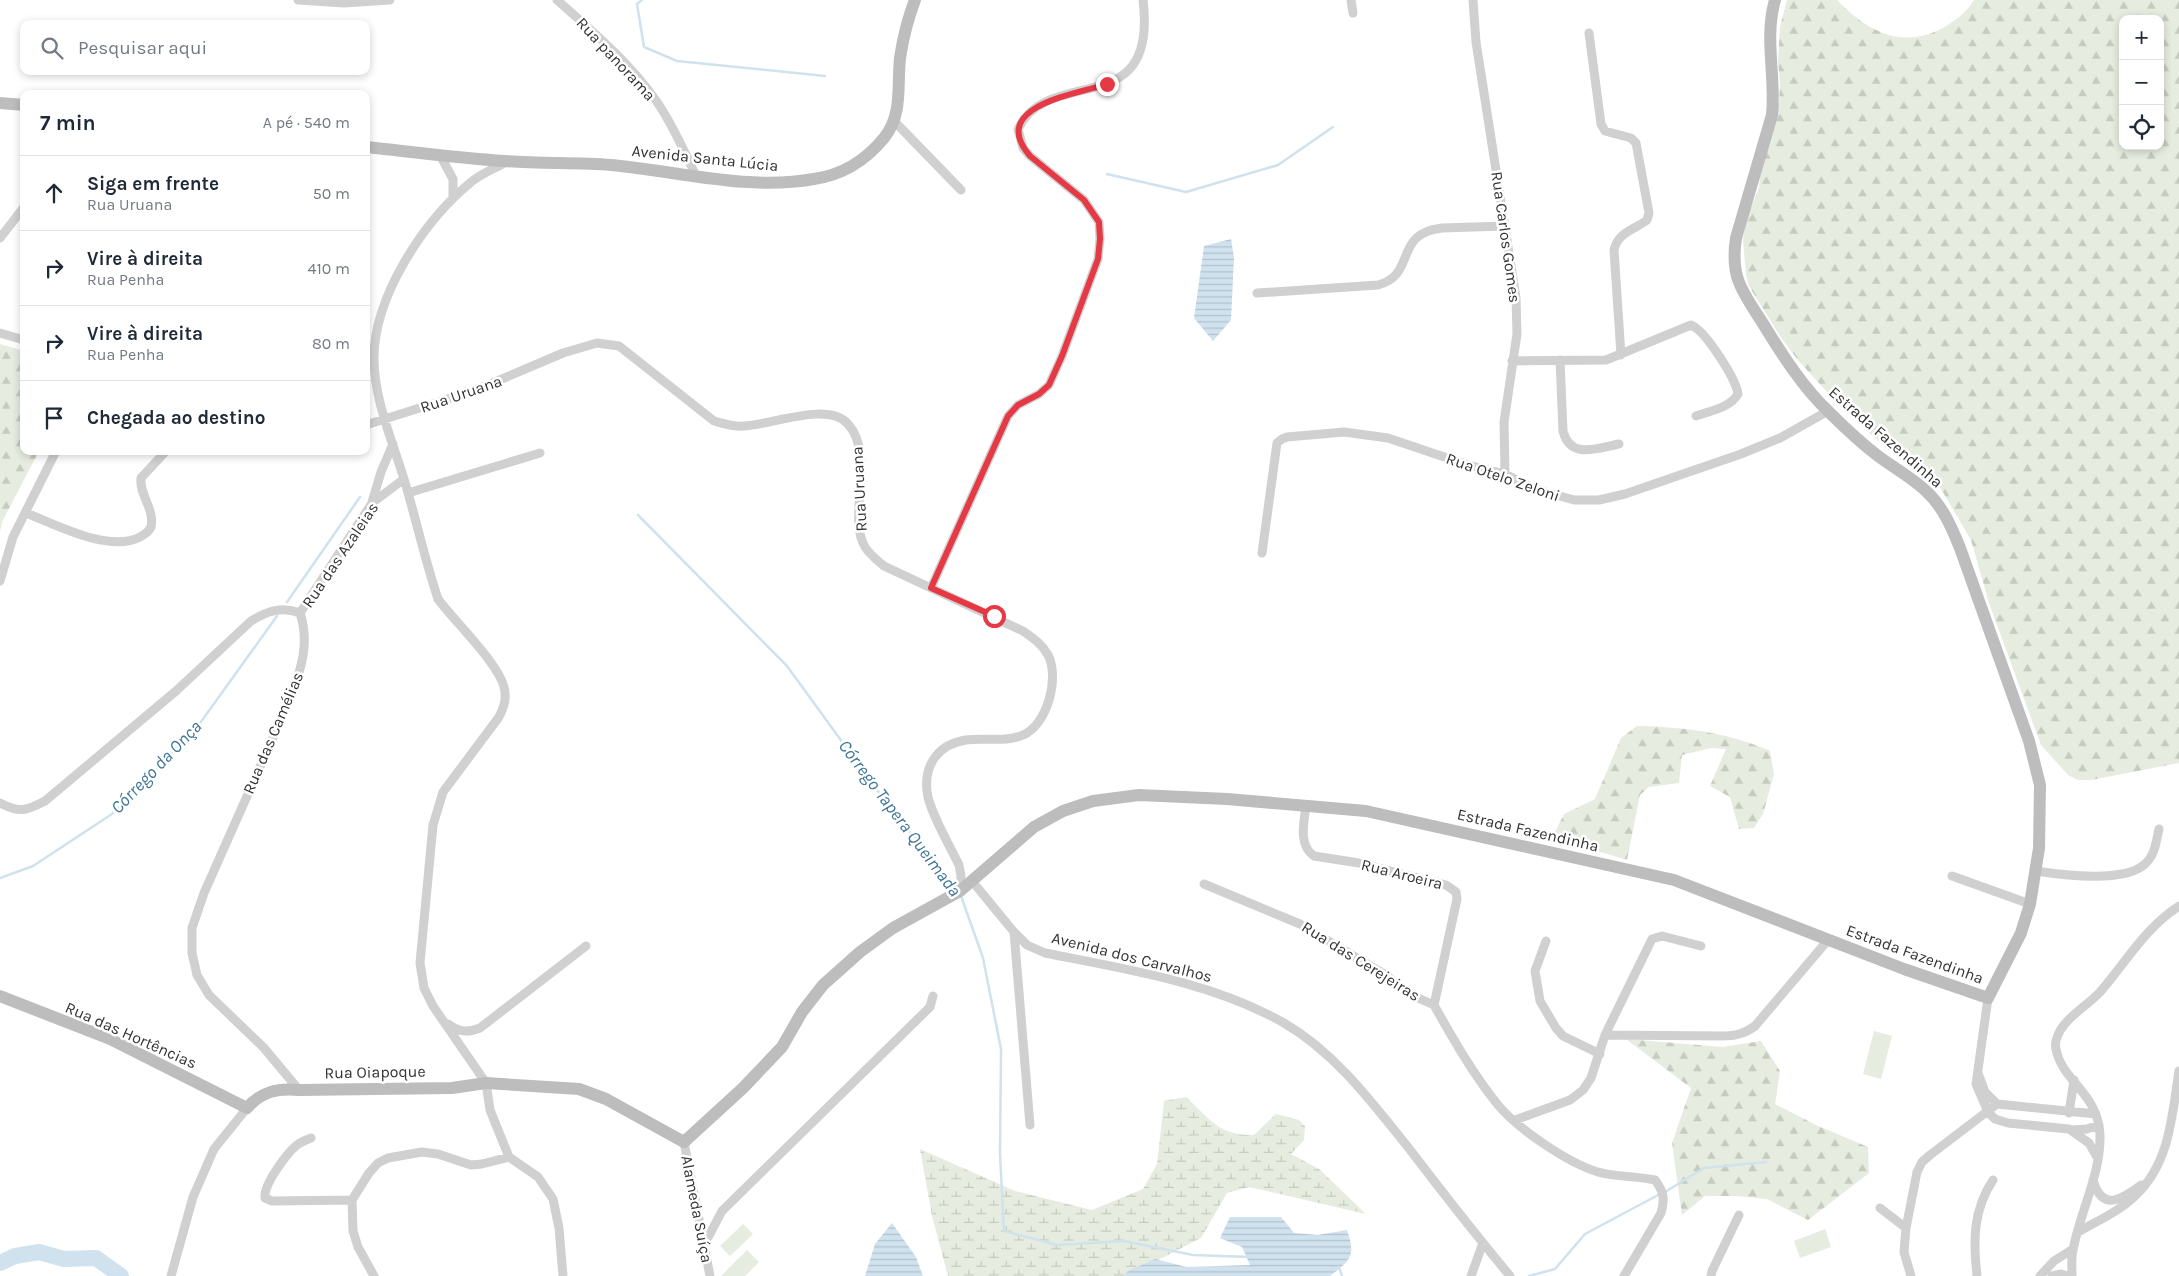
<!DOCTYPE html>
<html lang="pt">
<head>
<meta charset="utf-8">
<style>
	:root { --surface:#fff; --page:#f6f6f7; --text:#1f2937; --muted:#747a83; --line:#e0e1e3 }
	body { margin:0; font-family:Karla,sans-serif; background:var(--page); color:var(--text) }
	.controls { position:absolute; right:15px; top:15px; display:grid; overflow:hidden; border-radius:10px; box-shadow:0 2px 8px #0003 }
	.controls button { width:45px; height:45px; display:grid; place-items:center; padding:0; border:0; border-bottom:1px solid var(--line); background:var(--surface); color:var(--text); font:25px sans-serif }
	.stop { position:absolute; width:15px; height:15px; margin:-11px; border:4px solid #e63946; border-radius:50%; background:#fff }
	.stop.end { background:#e63946; border-color:#fff; box-shadow:0 1px 5px #0008 }
	.list { margin:0; padding:0; list-style:none }
	h2 { display:flex; justify-content:space-between; align-items:center; height:65px; margin:0; padding:0 20px; font-size:21px }
	h2 small { font-size:16px; font-weight:400; color:var(--muted) }
	.list li { display:grid; grid-template-columns:32px 1fr auto; gap:15px; align-items:center; box-sizing:border-box; height:75px; padding:0 20px; border-top:1px solid var(--line) }
	.list b { display:block; font-size:19px; white-space:nowrap }
	.list p { margin:0; font-size:16px; white-space:nowrap; color:var(--muted) }
	.list em { font-size:16px; font-style:normal; color:var(--muted) }
	.icon { flex:none; width:28px; height:28px; fill:none; stroke:currentColor; stroke-width:2; stroke-linecap:round; stroke-linejoin:round }
	.map { position:relative; flex:none; width:2179px; height:1276px; overflow:hidden }
	.search { position:absolute; background:var(--surface); box-shadow:0 2px 8px #0003; left:20px; top:20px; width:350px; height:55px; display:flex; align-items:center; gap:12px; box-sizing:border-box; padding:0 18px; border-radius:10px; color:var(--muted); font-size:19px }
	.panel { position:absolute; background:var(--surface); box-shadow:0 2px 8px #0003; left:20px; top:90px; width:350px; height:365px; border-radius:10px }
	.map>svg:first-child { display:block }
	.forest { fill:url(#forest-firs); fill-rule:evenodd }
	.wetland { fill:url(#wetland-marsh) }
	.pitch { fill:#e6ecdf }
	.water { fill:url(#water-rules) }
	.lines { fill:none; stroke-linecap:round; stroke-linejoin:round }
	.stream { stroke:#cfe2ee; stroke-width:2.5 }
	.river { stroke:#cfe2ee; stroke-width:16 }
	.street { stroke:#d0d0d0; stroke-width:9 }
	.secondary { stroke:#bdbdbd; stroke-width:12 }
	.route { stroke:#e63946; stroke-width:6 }
	.labels { text-anchor:middle; dominant-baseline:central; stroke-width:5; stroke-linejoin:round; paint-order:stroke }
	.street-label { font-size:16px; fill:#333; stroke:#fff }
	.water-label { font-size:18px; font-style:italic; fill:#3f7597; stroke:#fff }
</style>
</head>
<body>
<div class="map">
<svg width="2179" height="1276" viewBox="0 0 2179 1276">
	<defs>
		<pattern id="forest-firs" width="22" height="20" patternUnits="userSpaceOnUse" patternTransform="scale(1.25)"><rect width="22" height="20" fill="#e6ecdf"/><path d="M5 1l3.5 6h-7zM16 11l3.5 6h-7z" fill="#c6cbc0"/></pattern>
		<pattern id="wetland-marsh" width="20" height="14" patternUnits="userSpaceOnUse" patternTransform="scale(1.25)"><rect width="20" height="14" fill="#e6ecdf"/><path d="M1 5h8M5 5V1M11 12h8M15 12V8" fill="none" stroke="#c6cbc0"/></pattern>
		<pattern id="water-rules" width="6" height="5" patternUnits="userSpaceOnUse" patternTransform="scale(1.25)"><rect width="6" height="5" fill="#cfe2ee"/><path d="M0 2.5h6" fill="none" stroke="#b2c2cd"/></pattern>
	</defs>
	<rect width="100%" height="100%" fill="#fff"/>
	<path class="forest" d="M1787 0H1837C1867 31 1901 50 1943 28 1955 21 1967 12 1974 0H2179V763L2091 780H2078L2068 775 2041 745 1989 603 1971 540 1941 489 1926 472 1878 441 1836 402 1797 359 1780 336 1749 286 1746 275 1743 240 1746 220 1759 188 1761 166 1779 101 1780 84 1778 61 1780 27ZM2123 19H2160V146H2123Z
		M0 344 24 351V451H39L2 522 0 532Z
		M1637 726C1683 727 1727 732 1770 751L1774 774 1763 814 1754 828 1739 829 1730 797 1710 786 1726 749 1711 748 1682 755 1679 783 1649 787 1640 795 1627 860 1584 847 1551 840 1564 814 1595 799 1621 738Z
		M1626 1039 1723 1047 1761 1041 1780 1071 1775 1104 1816 1125 1868 1147 1869 1173 1808 1220 1767 1199 1735 1196H1705L1682 1215 1672 1143 1691 1088Z"/>
	<path class="wetland" d="M1186 1097C1210 1119 1219 1136 1254 1135L1276 1114 1299 1120 1305 1126 1304 1140 1291 1154 1319 1169 1366 1214 1249 1187 1227 1193 1201 1238 1127 1276H948L932 1216 920 1149 1015 1191 1092 1210 1143 1189 1157 1164 1164 1101Z"/>
	<path class="pitch" d="M1874 1031 1892 1036 1881 1079 1863 1074Z
		M743 1224 753 1234 730 1256 720 1246Z
		M1825 1229 1831 1247 1800 1258 1794 1241Z
		M747 1250 759 1262 745 1276H721Z"/>
	<path class="water" d="M1231 239 1234 258 1231 320 1213 341 1194 318 1204 246Z
		M1230 1217H1281L1294 1233 1318 1235 1347 1230C1356 1256 1351 1260 1330 1276H1123L1128 1271 1155 1259 1187 1267 1250 1265 1242 1247 1220 1238Z
		M892 1223 916 1257 923 1276H865L875 1244Z"/>
	<g class="lines">
		<path class="stream" d="M642 0 637 4 644 47 677 61 825 76
			M1107 174 1186 192 1278 165 1333 127
			M638 515 787 666 896 816 956 887
			M287 602 360 497
			M0 878 33 866 112 814 198 726 277 616
			M961 896 983 958 1001 1049 1000 1154 1004 1231 1057 1245 1124 1241 1193 1255 1250 1257
			M1665 1192 1704 1168 1766 1162
			M1339 1267 1342 1276
			M1529 1276 1555 1269 1585 1234 1660 1194"/>
		<path class="river" d="M0 1263 15 1256 39 1252 64 1259 96 1258 121 1276"/>
		<path class="street" d="M298 0 344 3 390 0
			M557 0C592 31 630 63 657 102 673 125 684 151 696 176
			M1351 0 1353 13
			M1473 0 1476 42 1516 298 1517 334 1504 422 1505 474
			M1589 33 1601 124 1605 131 1631 138 1636 143 1649 213 1647 220C1634 230 1618 232 1614 250L1621 355
			M895 122 961 190
			M440 155 453 179V198
			M506 162C494 169 480 174 470 183 424 221 374 296 374 358 374 399 392 440 404 479 416 519 425 560 438 599 455 622 498 663 504 687 507 698 504 707 499 717L443 792 433 825 420 963 424 988 433 1006 486 1083 490 1110 509 1157 538 1177 553 1199 559 1228 563 1276
			M0 238 24 207
			M1257 293 1378 285C1417 275 1393 233 1442 228L1505 226
			M0 333 24 340
			M1560 360 1563 431C1570 460 1598 448 1619 444
			M1512 361 1606 360 1691 325C1705 330 1736 379 1738 394 1730 408 1710 411 1696 416
			M366 425 476 390 563 353 597 343 619 346 714 421C725 424 733 427 744 426 771 425 828 401 848 424 876 455 847 518 865 547 870 555 877 560 884 566L1023 631C1033 638 1042 644 1048 655 1060 678 1047 725 1023 735 1005 743 984 737 966 740 939 744 924 764 927 791 928 809 951 848 959 865L961 876 960 891
			M408 493 540 453
			M372 502 381 472 393 444
			M26 513C57 525 109 553 140 537 145 534 149 532 151 527 155 509 139 495 141 478L166 451
			M1262 553 1277 443 1282 439 1287 437 1344 432 1388 438 1468 465 1505 474 1535 489 1574 500H1599L1625 494 1741 454 1780 438 1828 411
			M0 581 13 537 56 451
			M931 588 1008 416 1018 405 1039 394 1049 385 1062 356 1098 259 1100 239 1099 222 1084 200 1030 156 1023 148 1018 129C1050 63 1158 124 1143 0
			M300 613 372 503 404 479
			M0 803C19 813 26 811 45 801L176 691 251 621C267 611 282 606 300 613 310 643 301 669 291 697L204 893 192 928V953L197 975 209 995 264 1048 299 1090
			M1306 806C1304 822 1298 845 1314 856L1359 863 1446 885 1456 892 1457 899 1434 1005
			M2036 871C2062 875 2125 883 2145 864 2155 855 2156 842 2159 829
			M1952 876 2030 904
			M972 881 1014 932 1027 945 1045 953C1125 969 1212 982 1284 1023 1336 1053 1374 1105 1411 1151 1443 1193 1476 1235 1510 1276
			M1204 884 1300 924 1386 975 1409 994 1434 1005
			M1014 932 1030 1125
			M1546 941 1535 971 1540 1001 1556 1028 1563 1036 1600 1054
			M1988 998 1976 1084 1988 1112 1995 1119 2008 1123 2069 1129 2089 1143 2097 1157
			M1434 1005C1453 1039 1473 1074 1498 1105 1518 1129 1568 1163 1598 1172 1616 1177 1636 1176 1655 1180 1664 1192 1665 1199 1661 1213L1624 1276
			M448 1024C459 1032 467 1033 480 1028L586 946
			M1605 1035 1722 1036C1735 1036 1744 1034 1755 1026L1828 940
			M1978 1073 1985 1092 1997 1104 2096 1114
			M2069 1113 2074 1080
			M1515 1120 1570 1100 1583 1090 1591 1078 1605 1035 1652 939 1662 936 1701 946
			M2072 1130 2087 1129 2099 1125
			M311 1138C306 1140 301 1142 297 1145 287 1153 263 1185 265 1198L272 1201 352 1200
			M684 1142 710 1276
			M2093 1180C2102 1212 2121 1200 2141 1185
			M1880 1208 1906 1228
			M2078 1232C2097 1221 2120 1211 2136 1195 2170 1163 2172 1115 2179 1071
			M704 1245 722 1211 930 1007 933 996
			M171 1276 193 1197 214 1149 247 1108
			M374 1276 358 1247 353 1231 352 1200 369 1173 378 1163 388 1158 422 1152 438 1154 471 1165 482 1164 509 1157
			M1471 1276 1483 1243
			M1711 1276 1712 1271 1739 1215
			M1911 1276 1904 1252 1906 1228 1917 1172 1922 1162 1930 1155 1997 1104
			M1977 1276C1973 1241 1973 1210 1993 1180
			M2040 1276 2054 1261 2073 1249
			M2052 1276 2061 1274 2067 1276
			M2072 1276C2072 1267 2071 1258 2073 1250 2080 1212 2101 1174 2100 1135 2098 1092 2062 1082 2056 1049 2054 1041 2059 1031 2064 1025 2074 1012 2089 1004 2100 992 2126 962 2145 928 2179 906"/>
		<path class="secondary" d="M0 103 24 105
			M366 147C413 152 459 158 505 161 541 164 576 162 611 165 678 171 747 191 814 179 842 175 866 160 884 138 903 114 897 87 900 58 903 38 908 18 915 0
			M0 996 110 1039 247 1108C262 1091 278 1088 299 1090L452 1088 486 1083 579 1089 606 1099 684 1142 743 1088 782 1047 802 1012 823 985 860 952 893 928 960 891 1034 827 1063 811 1093 801 1139 795 1227 799 1366 811 1674 880 1904 969 1988 998 2021 933 2030 904 2039 848 2040 785 2029 741 1960 548C1952 528 1943 507 1927 492 1913 478 1894 468 1878 456 1861 443 1845 428 1830 413 1803 388 1781 353 1762 322 1742 291 1730 277 1736 238L1772 115C1776 77 1764 38 1775 0"/>
	</g>
	<g class="lines">
		<path class="route" d="M994 616 931 588 1008 416 1018 405 1039 394 1049 385 1062 356 1098 259 1100 239 1099 222 1084 200 1030 156C987 106 1077 94 1107 84"/>
	</g>
	<g class="labels">
		<g class="street-label">
			<text transform="translate(616 59) rotate(47)">Rua panorama</text>
			<text transform="translate(705 158) rotate(6)">Avenida Santa Lúcia</text>
			<text transform="translate(1506 237) rotate(82)">Rua Carlos Gomes</text>
			<text transform="translate(461 394) rotate(-19)">Rua Uruana</text>
			<text transform="translate(1886 437) rotate(41)">Estrada Fazendinha</text>
			<text transform="translate(1503 477) rotate(19)">Rua Otelo Zeloni</text>
			<text transform="translate(859 489) rotate(-93)">Rua Uruana</text>
			<text transform="translate(340 555) rotate(-56)">Rua das Azaleias</text>
			<text transform="translate(273 733) rotate(-67)">Rua das Camélias</text>
			<text transform="translate(1528 830) rotate(13)">Estrada Fazendinha</text>
			<text transform="translate(1402 874) rotate(14)">Rua Aroeira</text>
			<text transform="translate(1915 954) rotate(20)">Estrada Fazendinha</text>
			<text transform="translate(1132 957) rotate(14)">Avenida dos Carvalhos</text>
			<text transform="translate(1361 961) rotate(32)">Rua das Cerejeiras</text>
			<text transform="translate(131 1035) rotate(24)">Rua das Hortências</text>
			<text transform="translate(375 1072) rotate(-1)">Rua Oiapoque</text>
			<text transform="translate(697 1209) rotate(79)">Alameda Suíça</text>
		</g>
		<g class="water-label">
			<text transform="translate(156 767) rotate(-46)">Córrego da Onça</text>
			<text transform="translate(900 818) rotate(53)">Córrego Tapera Queimada</text>
		</g>
	</g>
</svg>
<div class="controls">
<button>+</button>
<button>−</button>
<button><svg class="icon" aria-label="locate" viewBox="0 0 24 24"><circle cx="12" cy="12" r="6"/><path d="M12 2v4M12 18v4M2 12h4M18 12h4"/></svg></button>
</div>
<div class="stop" style="left:994px;top:616px"></div>
<div class="stop end" style="left:1107px;top:84px"></div>
<div class="search"><svg class="icon" aria-label="search" viewBox="0 0 24 24"><circle cx="10" cy="10" r="6"/><path d="M15 15l6 6"/></svg>Pesquisar aqui</div>
<section class="panel">
<h2>7 min<small>A pé · 540 m</small></h2>
<ul class="list">
<li><svg class="icon" aria-label="ahead" viewBox="0 0 24 24"><path d="M12 20V5M6 11l6-6 6 6"/></svg><div><b>Siga em frente</b><p>Rua Uruana</p></div><em>50 m</em></li>
<li><svg class="icon" aria-label="right" viewBox="0 0 24 24"><path d="M7 20v-9h11M14 6l5 5-5 5"/></svg><div><b>Vire à direita</b><p>Rua Penha</p></div><em>410 m</em></li>
<li><svg class="icon" aria-label="right" viewBox="0 0 24 24"><path d="M7 20v-9h11M14 6l5 5-5 5"/></svg><div><b>Vire à direita</b><p>Rua Penha</p></div><em>80 m</em></li>
<li><svg class="icon" aria-label="arrive" viewBox="0 0 24 24"><path d="M6 21V4h12l-3 4 3 4H6"/></svg><div><b>Chegada ao destino</b></div></li>
</ul>
</section>
</div>
</body>
</html>
